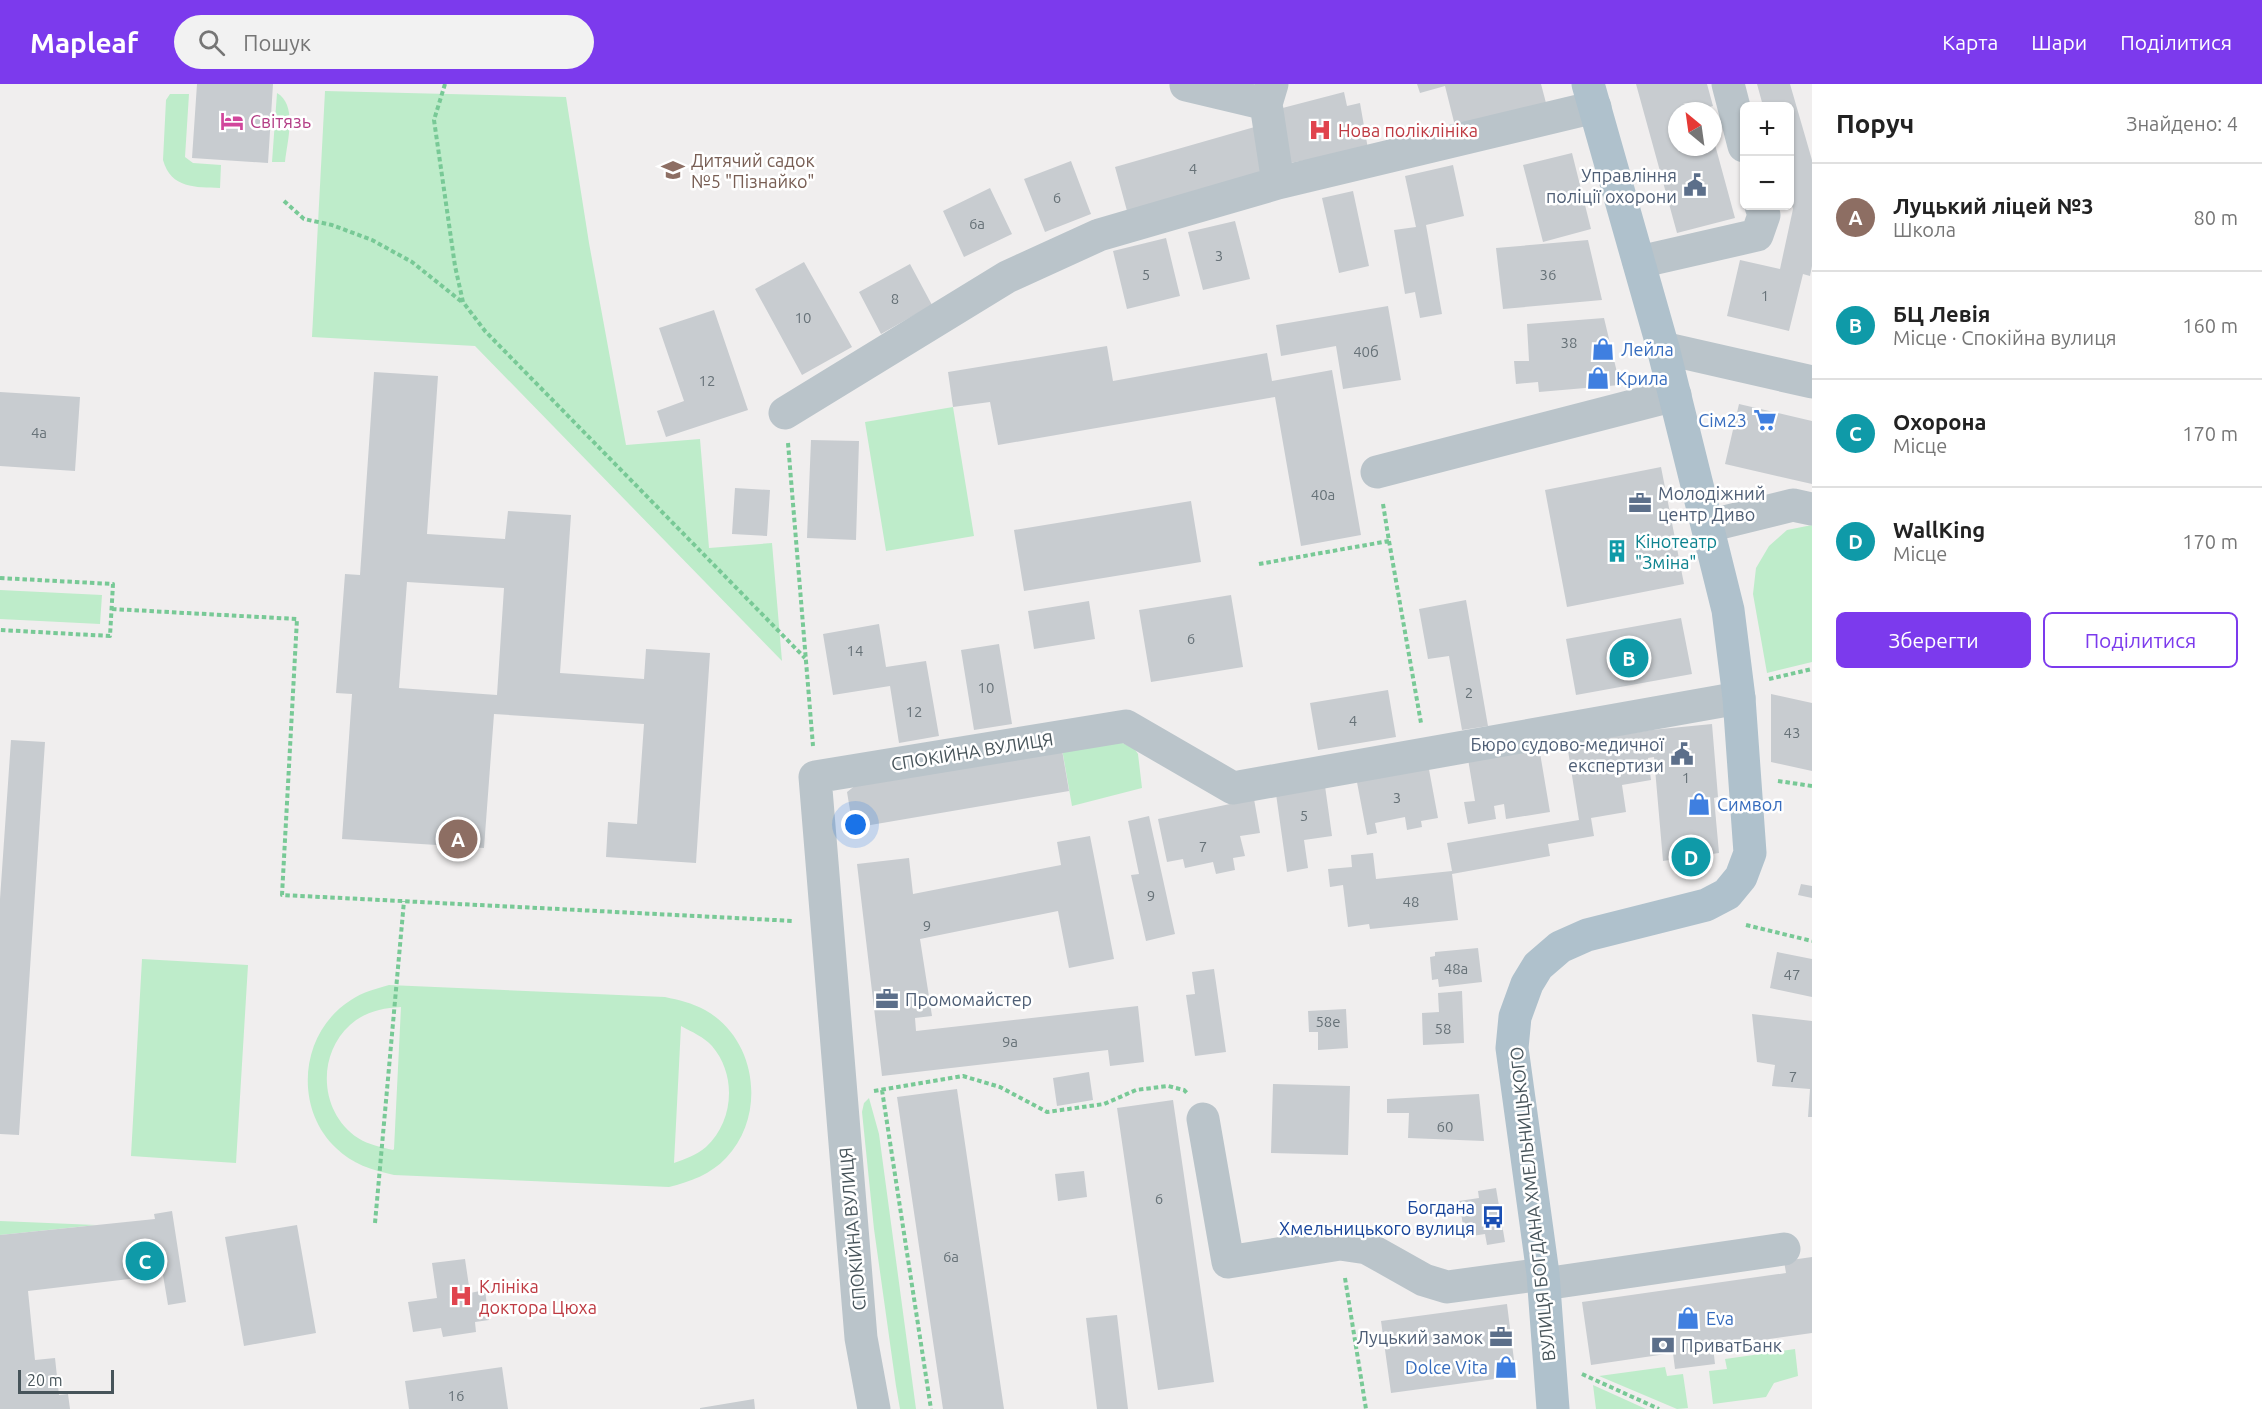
<!DOCTYPE html>
<html lang="uk">
<head>
<meta charset="utf-8">
<style>
	:root { --surface:#fff; --page:#f2f2f2; --text:#222; --muted:#767676; --line:#e0e0e0; --accent:#7c3aed }
	body { margin:0; font-family:Ubuntu,sans-serif; background:var(--page); color:var(--text) }
	.controls { position:absolute; right:18px; top:18px; display:grid; overflow:hidden; border-radius:9px; box-shadow:0 2px 4px #0004 }
	.controls button { width:54px; height:54px; display:grid; place-items:center; padding:0; border:0; border-bottom:2px solid var(--line); background:var(--surface); color:var(--text); font:30px sans-serif }
	.compass { position:absolute; left:1668px; top:18px; width:54px; height:54px; border-radius:50%; background:var(--surface); box-shadow:0 2px 4px #0004; rotate:331deg }
	.scale { position:absolute; left:18px; bottom:15px; width:96px; box-sizing:border-box; padding-left:6px; border:3px solid #47545a; border-top:0; font-size:16px; line-height:21px; white-space:nowrap; color:#47545a; -webkit-text-stroke:4px #fff; paint-order:stroke }
	.you { position:absolute; left:856px; top:741px; width:21px; height:21px; margin:-15px; border:4px solid #fff; border-radius:50%; background:#1a73e8; box-shadow:0 0 0 9px #1a73e833 }
	.badge { display:grid; place-items:center; width:39px; height:39px; border-radius:50%; background:var(--accent); color:#fff; font-size:20px; font-weight:700 }
	.pin { position:absolute; translate:-50% -50%; border:3px solid #fff; box-shadow:0 2px 6px #0006 }
	.list { margin:0; padding:0; list-style:none }
	h2 { display:flex; justify-content:space-between; align-items:center; height:78px; margin:0; padding:0 24px; font-size:26px }
	h2 small { font-size:20px; font-weight:400; color:var(--muted) }
	.list li { display:grid; grid-template-columns:39px 1fr auto; gap:18px; align-items:center; box-sizing:border-box; height:108px; padding:0 24px; border-top:2px solid var(--line) }
	.list b { display:block; font-size:22px; white-space:nowrap }
	.list p { margin:0; font-size:20px; white-space:nowrap; color:var(--muted) }
	.list em { font-size:20px; font-style:normal; color:var(--muted) }
	.actions { display:flex; gap:12px; padding:18px 24px }
	.actions a { flex:1; padding:14px 0; border:2px solid var(--accent); border-radius:9px; text-align:center; font-size:21px; color:var(--accent) }
	.actions .main { background:var(--accent); color:#fff }
	.icon { flex:none; width:33px; height:33px; fill:none; stroke:currentColor; stroke-width:2; stroke-linecap:round; stroke-linejoin:round }
	.map { position:relative; flex:none; width:1812px; height:1325px; overflow:hidden }
	header { display:flex; align-items:center; gap:36px; box-sizing:border-box; height:84px; padding:0 30px; background:var(--accent); color:#fff }
	header strong { font-size:28px }
	nav { display:flex; gap:33px; margin-inline-start:auto; font-size:21px }
	.search { width:420px; height:54px; background:var(--page); display:flex; align-items:center; gap:15px; box-sizing:border-box; padding:0 21px; border-radius:33px; color:var(--muted); font-size:22px }
	main { display:flex }
	aside { flex:1; background:var(--surface) }
	.map>svg:first-child { display:block }
	.green { fill:#beecca; fill-rule:evenodd }
	.building { fill:#c8ccd0; fill-rule:evenodd }
	.lines { fill:none; stroke-linecap:round; stroke-linejoin:round }
	.path { stroke:#78c996; stroke-width:4; stroke-dasharray:4.5 3; stroke-linecap:butt }
	.minor { stroke:#bac4ca; stroke-width:33 }
	.major { stroke:#afc1cc; stroke-width:33 }
	.labels { text-anchor:middle; dominant-baseline:central; stroke-width:5; stroke-linejoin:round; paint-order:stroke }
	.number-label { font-size:15px; fill:#677278 }
	.hotel-label { font-size:18px; fill:#b23c85; stroke:#fff; text-anchor:start }
	.health-label { font-size:18px; fill:#be3a42; stroke:#fff; text-anchor:start }
	.education-label { font-size:18px; fill:#785e54; stroke:#fff; text-anchor:start }
	.service-label { font-size:18px; fill:#4e5e75; stroke:#fff; text-anchor:end }
	.shop-label { font-size:18px; fill:#366cbe; stroke:#fff; text-anchor:start }
	.culture-label { font-size:18px; fill:#0d838f; stroke:#fff; text-anchor:start }
	.street-label { font-size:18px; fill:#47545a; stroke:#fff }
	.transit-label { font-size:18px; fill:#164399; stroke:#fff; text-anchor:end }
</style>
</head>
<body>
<header>
<strong>Mapleaf</strong>
<div class="search"><svg class="icon" aria-label="search" viewBox="0 0 24 24"><circle cx="10" cy="10" r="6"/><path d="M15 15l6 6"/></svg>Пошук</div>
<nav><a>Карта</a><a>Шари</a><a>Поділитися</a></nav>
</header>
<main>
<div class="map">
<svg width="1812" height="1325" viewBox="0 0 1812 1325">
	<rect width="100%" height="100%" fill="#f0eeee"/>
	<path class="green" d="M325 7 566 13 589 159 626 361 700 355 709 464 772 459 782 577 475 262 312 253Z
		M277 9C298 21 287 58 285 78H272Z
		M170 10H189L185 73 193 79 221 81 220 104C196 103 171 105 163 76L166 16Z
		M953 323 974 452 886 467 865 338Z
		M1812 441V578L1767 589 1753 510 1756 484 1769 462 1787 446Z
		M0 506 102 511 100 540 0 535Z
		M1113 655 1134 664 1138 670 1142 704 1072 722 1062 665Z
		M142 875 248 881 236 1079 131 1072Z
		M389 901 665 913C679 916 692 919 705 926 757 955 767 1031 726 1074 711 1090 690 1098 669 1103L394 1091C372 1086 352 1080 336 1064 293 1023 300 948 351 916 363 908 375 905 389 901ZM401 923 394 1065 393 1066C381 1063 369 1061 358 1054 320 1029 316 972 350 941 364 928 382 924 401 923ZM681 942C692 948 704 953 712 962 737 991 734 1037 706 1063 697 1071 685 1075 674 1079Z
		M869 1014 879 1050 916 1325H900L896 1302 874 1145 862 1028 864 1019Z
		M0 1137 96 1141 0 1151Z
		M1795 1265 1798 1292 1774 1299 1766 1313 1713 1320 1709 1287 1727 1285 1725 1275Z
		M1665 1283 1667 1292 1683 1290 1688 1324 1677 1325 1599 1292Z
		M1593 1301 1646 1325H1596Z"/>
	<path class="building" d="M197 0H273L268 79 192 74Z
		M1417 0H1541L1546 19 1455 42 1445 2 1420 9Z
		M1636 0H1707L1713 22 1705 24 1706 27H1677V63H1713L1714 57 1735 134 1677 149Z
		M1757 0H1790L1812 76V182L1810 192 1803 190 1789 247 1727 232 1740 176 1780 185 1793 125 1790 113V22H1763Z
		M1344 8 1347 22 1360 19 1368 65 1284 80 1271 27Z
		M1258 42 1271 86 1127 127 1115 83Z
		M1572 69 1591 145 1543 158 1523 81Z
		M1071 77 1091 130 1045 148 1024 95Z
		M1453 81 1464 132 1426 141 1442 230 1420 234 1415 208 1405 210 1394 146 1416 143 1405 92Z
		M990 104 1012 150 964 173 943 127Z
		M1353 107 1369 182 1339 189 1322 114Z
		M1235 137 1250 195 1203 206 1188 148Z
		M1166 154 1180 212 1127 225 1113 167Z
		M1588 156 1602 216 1503 225 1496 164Z
		M804 178 852 263 802 291 755 205Z
		M910 180 932 221 881 250 859 208Z
		M1388 222 1401 296 1343 305 1336 262 1281 272 1276 241Z
		M714 226 748 326 666 353 657 327 684 317 659 244Z
		M1604 234 1620 301 1539 308 1538 298 1516 300 1514 277H1529L1527 240Z
		M1107 262 1113 297 1267 269 1272 297 1332 286 1361 451 1301 462 1275 313 998 361 990 318 953 323 948 288Z
		M374 288 438 292 427 450 505 455 508 427 571 431 560 589 644 595 646 565 710 569 696 779 606 773 608 738 637 740 644 640 494 630 484 764 342 755 352 610 336 609 345 490 360 491ZM407 498 504 504 497 611 399 604Z
		M0 308 80 313 75 387 0 382Z
		M1739 320 1812 337V400L1725 380Z
		M811 356 859 357 856 456 807 454Z
		M1661 383 1684 500 1567 523 1545 406Z
		M735 404 770 406 767 452 732 450Z
		M1191 417 1201 478 1024 507 1014 446Z
		M1231 511 1243 583 1151 598 1139 526Z
		M1466 516 1488 642 1462 646 1449 572 1428 575 1419 525Z
		M1089 517 1095 555 1034 565 1028 527Z
		M1681 534 1692 590 1576 611 1566 555Z
		M879 540 886 583 926 577 939 652 899 659 890 602 833 611 823 550Z
		M999 560 1012 640 974 646 961 566Z
		M1388 606 1396 653 1318 666 1310 619Z
		M1771 610 1812 619V687L1771 678Z
		M1712 640 1718 713 1714 714 1719 769 1663 777 1654 673 1648 674 1651 696 1622 701 1626 728 1591 734 1594 752 1548 760 1550 772 1452 790 1458 836 1370 845 1369 840 1348 843 1343 801 1330 803 1328 785 1352 783 1351 771 1373 769 1376 795 1452 787 1447 759 1579 736 1567 660 1651 646Z
		M11 656 45 658 19 1051 0 1050V815Z
		M1539 663 1550 728 1506 735 1504 720 1494 722 1496 735 1468 740 1464 718 1475 717 1468 675Z
		M1062 666 1069 707 853 744 847 708 856 701Z
		M1428 680 1438 734 1421 737 1422 743 1407 746 1405 733 1375 739 1377 749 1367 751 1356 693Z
		M1325 702 1332 752 1304 756 1308 784 1287 788 1276 710Z
		M1254 715 1260 749 1240 752 1245 772 1233 774 1235 786 1216 790 1213 778 1185 784 1183 775 1167 778 1158 735Z
		M1149 732 1175 850 1146 857 1131 791 1139 790 1128 737Z
		M1090 752 1114 875 1069 884 1058 827 920 855 932 932 915 934 916 947 1138 922 1144 978 1110 982 1108 966 882 992 857 780 909 774 913 810 1061 781 1057 758Z
		M1801 800 1812 802V814L1798 811Z
		M1478 864 1482 898 1439 903 1438 895 1432 896 1430 873 1435 872V868Z
		M1777 868 1812 875V913L1770 904Z
		M1214 885 1226 968 1195 972 1186 911 1195 910 1192 888Z
		M1462 907 1464 959 1423 961 1422 929 1439 928 1438 909Z
		M1346 925 1348 964 1318 966V948H1309L1308 927Z
		M1752 930 1812 937V1033H1808L1810 1005 1772 1002 1775 981 1757 978Z
		M1089 988 1093 1016 1057 1022 1053 994Z
		M1273 1000 1350 1002 1348 1071 1271 1069Z
		M957 1005 1004 1325H943L897 1013Z
		M1479 1010 1484 1057 1408 1054 1409 1029H1387V1015Z
		M1173 1016 1214 1298 1158 1306 1117 1024Z
		M1084 1087 1087 1113 1058 1117 1055 1090Z
		M1496 1104 1505 1158 1487 1161 1485 1150 1465 1153 1459 1117 1479 1114 1478 1107Z
		M172 1127 186 1218 168 1221 163 1191 28 1207 35 1276 55 1274 59 1311 68 1310 70 1325H0V1151L155 1135 154 1130Z
		M297 1141 316 1249 244 1262 225 1153Z
		M1812 1173V1249L1713 1263 1715 1280 1675 1285 1673 1269 1591 1281 1582 1218 1786 1189 1784 1177Z
		M465 1175 470 1209 485 1206 489 1236 475 1238 476 1248 443 1253 441 1244 413 1248 408 1218 437 1214 432 1179Z
		M1507 1220 1516 1292 1391 1309 1381 1237Z
		M1117 1231 1128 1325H1097L1086 1234Z
		M502 1283 508 1325H409L405 1297Z
		M754 1315 755 1325H700V1324Z"/>
	<g class="lines">
		<path class="path" d="M445 0 434 36 455 182 463 218 485 247 805 574
			M284 117 304 135 332 141 372 156 412 178 462 218
			M788 359 813 662
			M1389 457 1421 639
			M1259 480 1389 457 1383 420
			M0 494 113 500 110 552 0 546
			M112 525 297 535 282 811 794 837
			M1769 595 1812 585
			M1778 697 1812 702
			M1746 841 1812 857
			M882 1006 931 1325
			M874 1007 963 992 1000 1003 1047 1028 1104 1020 1136 1006 1168 1002 1184 1006 1187 1009
			M375 1139 404 817
			M1345 1194 1366 1325
			M1582 1290 1659 1325"/>
		<path class="minor" d="M1272 0 1266 20 1278 99
			M1728 0 1744 62
			M1186 1 1266 20
			M1639 178 1757 151 1764 131 1761 122
			M1663 264 1812 298
			M785 329 1007 193 1099 151 1278 99 1595 23
			M1377 388 1675 311
			M1708 442 1793 421 1812 425
			M1203 1035 1228 1178 1340 1160 1367 1164 1424 1196 1447 1203 1543 1190
			M1544 1200 1784 1165
			M874 1325 861 1254 815 693 1126 642 1233 704 1739 614"/>
		<path class="major" d="M1553 1325 1543 1190 1512 964 1515 933 1527 900 1538 882 1560 863 1587 851 1706 821 1727 810 1741 793 1750 769 1739 614 1728 526 1663 264 1588 0"/>
	</g>
	<defs>
		<g id="hotel-bare" transform="scale(1.8)"><path d="M-6-4.5h1.5V1H6V5H4.5V3h-9V5H-6ZM-4 0a1.8 1.8 0 1 1 3.6 0ZM.5 0V-2.5h3Q6-2.5 6 0Z" fill="#d1479c" stroke="#fff" stroke-width="2.5" paint-order="stroke"/></g>
		<g id="hospital-bare" transform="scale(1.8)"><path d="M-5-5h3v3.5h4V-5h3V5h-3V1.5h-4V5h-3Z" fill="#e0444e" stroke="#fff" stroke-width="2.5" paint-order="stroke"/></g>
		<g id="school-bare" transform="scale(1.8)"><path d="M0-5L7-2L0 1L-7-2ZM-4 1L0 2.5L4 1V4Q0 6-4 4Z" fill="#8d6e63" stroke="#fff" stroke-width="2.5" paint-order="stroke"/></g>
		<g id="civic-bare" transform="scale(1.8)"><path d="M-.6-6.5H3V-4.5H.6V-3L4-1V1h2V6H-6V1h2V-1L-.6-3ZM-1.2 2.5V6h2.4V2.5Z" fill="#5c6f8a" stroke="#fff" stroke-width="2.5" paint-order="stroke"/></g>
		<g id="shop-bare" transform="scale(1.8)"><path d="M-5-2.5h2.3a2.7 3.5 0 0 1 5.4 0H5L5.5 6h-11ZM-1.5-2.5h3a1.5 2.3 0 0 0-3 0Z" fill="#3f7fe0" stroke="#fff" stroke-width="2.5" paint-order="stroke"/></g>
		<g id="supermarket-bare" transform="scale(1.8)"><path d="M-6-5.5h2.5l.6 2H6L4.5 2H-2.5L-4.4-4H-6ZM-1.5 3.2a1.3 1.3 0 1 0 .1 0ZM3 3.2a1.3 1.3 0 1 0 .1 0Z" fill="#3f7fe0" stroke="#fff" stroke-width="2.5" paint-order="stroke"/></g>
		<g id="office-bare" transform="scale(1.8)"><path d="M-6-3h4V-5.5h4V-3h4V5H-6ZM-1-4.5V-3h2v-1.5ZM-6 0V1H6V0Z" fill="#5c6f8a" stroke="#fff" stroke-width="2.5" paint-order="stroke"/></g>
		<g id="building-bare" transform="scale(1.8)"><path d="M-4-6H4V6H1V3H-1V6H-4ZM-2.5-4.3h1.7v1.8h-1.7ZM.8-4.3h1.7v1.8H.8ZM-2.5-1h1.7V.8h-1.7ZM.8-1h1.7V.8H.8Z" fill="#0f9aa8" stroke="#fff" stroke-width="2.5" paint-order="stroke"/></g>
		<g id="bus-bare" transform="scale(1.8)"><path d="M-5-6H5V4H4V6H2V4H-2V6H-4V4H-5ZM-3.5-4V0h7V-4ZM-3.5 1.2v1.5H-2V1.2ZM2 1.2v1.5H3.5V1.2Z" fill="#1a4fb4" stroke="#fff" stroke-width="2.5" paint-order="stroke"/></g>
		<g id="bank-bare" transform="scale(1.8)"><path d="M-6-4H6V4H-6ZM0-2.3a2.3 2.3 0 1 0 0 4.6a2.3 2.3 0 1 0 0-4.6Z" fill="#5c6f8a" stroke="#fff" stroke-width="2.5" paint-order="stroke"/></g>
	</defs>
	<g fill-rule="evenodd">
		<use href="#hotel-bare" x="232" y="37"/>
		<use href="#hospital-bare" x="1320" y="46"/>
		<use href="#school-bare" x="673" y="86"/>
		<use href="#civic-bare" x="1695" y="101"/>
		<use href="#shop-bare" x="1603" y="265"/>
		<use href="#shop-bare" x="1598" y="294"/>
		<use href="#supermarket-bare" x="1765" y="336"/>
		<use href="#office-bare" x="1640" y="419"/>
		<use href="#building-bare" x="1617" y="467"/>
		<use href="#civic-bare" x="1682" y="670"/>
		<use href="#shop-bare" x="1699" y="720"/>
		<use href="#office-bare" x="887" y="915"/>
		<use href="#bus-bare" x="1493" y="1133"/>
		<use href="#hospital-bare" x="461" y="1212"/>
		<use href="#shop-bare" x="1688" y="1234"/>
		<use href="#office-bare" x="1501" y="1253"/>
		<use href="#bank-bare" x="1663" y="1261"/>
		<use href="#shop-bare" x="1506" y="1283"/>
	</g>
	<g class="labels">
		<g class="number-label">
			<text x="1193" y="84">4</text>
			<text x="1057" y="113">6</text>
			<text x="977" y="139">6а</text>
			<text x="1219" y="171">3</text>
			<text x="1146" y="190">5</text>
			<text x="1548" y="190">36</text>
			<text x="1765" y="211">1</text>
			<text x="895" y="214">8</text>
			<text x="803" y="233">10</text>
			<text x="1569" y="258">38</text>
			<text x="1366" y="267">40б</text>
			<text x="707" y="296">12</text>
			<text x="39" y="348">4а</text>
			<text x="1323" y="410">40а</text>
			<text x="1191" y="554">6</text>
			<text x="855" y="566">14</text>
			<text x="986" y="603">10</text>
			<text x="1469" y="608">2</text>
			<text x="914" y="627">12</text>
			<text x="1353" y="636">4</text>
			<text x="1792" y="648">43</text>
			<text x="1686" y="693">1</text>
			<text x="1397" y="713">3</text>
			<text x="1304" y="731">5</text>
			<text x="1203" y="762">7</text>
			<text x="1151" y="811">9</text>
			<text x="1411" y="817">48</text>
			<text x="927" y="841">9</text>
			<text x="1456" y="884">48а</text>
			<text x="1792" y="890">47</text>
			<text x="1328" y="937">58е</text>
			<text x="1443" y="944">58</text>
			<text x="1010" y="957">9а</text>
			<text x="1793" y="992">7</text>
			<text x="1445" y="1042">60</text>
			<text x="1159" y="1114">6</text>
			<text x="951" y="1172">6а</text>
			<text x="456" y="1311">16</text>
		</g>
		<g class="hotel-label">
			<text x="250" y="37">Світязь</text>
		</g>
		<g class="health-label">
			<text x="1338" y="46">Нова поліклініка</text>
			<text x="479" y="1202">Клініка<tspan x="479" dy="21">доктора Цюха</tspan></text>
		</g>
		<g class="education-label">
			<text x="691" y="76">Дитячий садок<tspan x="691" dy="21">№5 "Пізнайко"</tspan></text>
		</g>
		<g class="service-label">
			<text x="1677" y="91">Управління<tspan x="1677" dy="21">поліції охорони</tspan></text>
			<text x="1658" y="409" text-anchor="start">Молодіжний<tspan x="1658" dy="21">центр Диво</tspan></text>
			<text x="1664" y="660">Бюро судово-медичної<tspan x="1664" dy="21">експертизи</tspan></text>
			<text x="905" y="915" text-anchor="start">Промомайстер</text>
			<text x="1483" y="1253">Луцький замок</text>
			<text x="1681" y="1261" text-anchor="start">ПриватБанк</text>
		</g>
		<g class="shop-label">
			<text x="1621" y="265">Лейла</text>
			<text x="1616" y="294">Крила</text>
			<text x="1747" y="336" text-anchor="end">Сім23</text>
			<text x="1717" y="720">Символ</text>
			<text x="1706" y="1234">Eva</text>
			<text x="1488" y="1283" text-anchor="end">Dolce Vita</text>
		</g>
		<g class="culture-label">
			<text x="1635" y="457">Кінотеатр<tspan x="1635" dy="21">"Зміна"</tspan></text>
		</g>
		<g class="street-label">
			<text transform="translate(972 667) rotate(-9)">СПОКІЙНА ВУЛИЦЯ</text>
			<text transform="translate(1532 1120) rotate(-96)">ВУЛИЦЯ БОГДАНА ХМЕЛЬНИЦЬКОГО</text>
			<text transform="translate(852 1145) rotate(-95)">СПОКІЙНА ВУЛИЦЯ</text>
		</g>
		<g class="transit-label">
			<text x="1475" y="1123">Богдана<tspan x="1475" dy="21">Хмельницького вулиця</tspan></text>
		</g>
	</g>
</svg>
<div class="controls">
<button>+</button>
<button>−</button>
</div>
<svg class="compass" viewBox="-18 -18 36 36"><path d="M0-13l5 13h-10z" fill="#e53935"/><path d="M0 13l5-13h-10z" fill="#767676"/></svg>
<div class="scale">20 m</div>
<div class="you"></div>
<div class="pin badge" style="left:458px;top:755px;background:#8d6e63">A</div>
<div class="pin badge" style="left:1629px;top:574px;background:#0f9aa8">B</div>
<div class="pin badge" style="left:145px;top:1177px;background:#0f9aa8">C</div>
<div class="pin badge" style="left:1691px;top:773px;background:#0f9aa8">D</div>
</div>
<aside>
<h2>Поруч<small>Знайдено: 4</small></h2>
<ul class="list">
<li><span class="badge" style="background:#8d6e63">A</span><div><b>Луцький ліцей №3</b><p>Школа</p></div><em>80 m</em></li>
<li><span class="badge" style="background:#0f9aa8">B</span><div><b>БЦ Левія</b><p>Місце · Спокійна вулиця</p></div><em>160 m</em></li>
<li><span class="badge" style="background:#0f9aa8">C</span><div><b>Охорона</b><p>Місце</p></div><em>170 m</em></li>
<li><span class="badge" style="background:#0f9aa8">D</span><div><b>WallKing</b><p>Місце</p></div><em>170 m</em></li>
</ul>
<div class="actions"><a class="main">Зберегти</a><a>Поділитися</a></div>
</aside>
</main>
</body>
</html>
